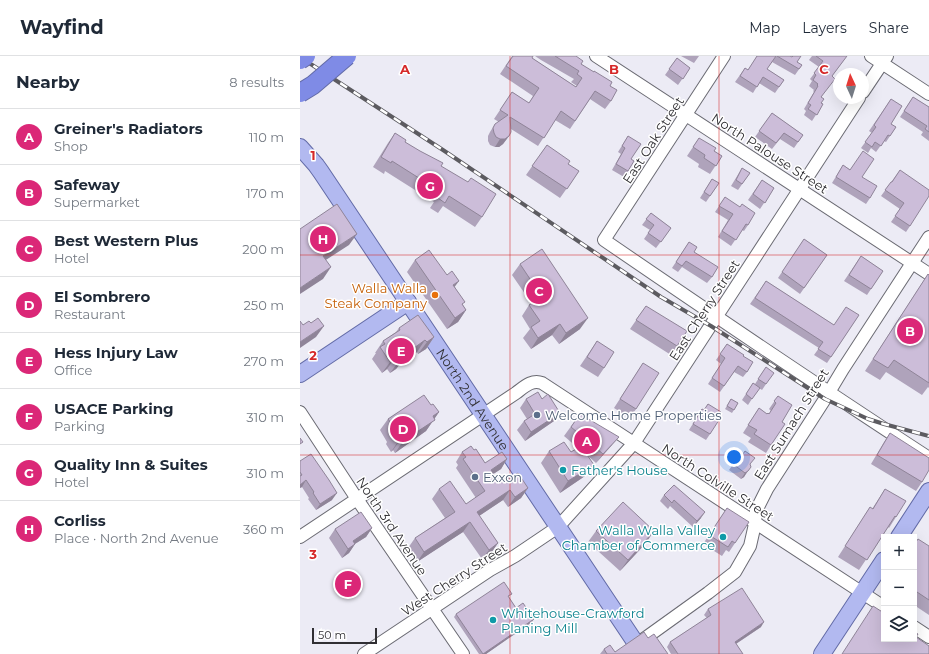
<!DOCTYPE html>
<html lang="en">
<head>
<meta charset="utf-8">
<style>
	:root { --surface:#fff; --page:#f6f6f7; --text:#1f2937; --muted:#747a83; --line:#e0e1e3; --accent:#db2777 }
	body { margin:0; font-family:Montserrat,sans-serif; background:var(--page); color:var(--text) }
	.controls { position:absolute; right:12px; bottom:12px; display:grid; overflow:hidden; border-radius:0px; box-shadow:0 4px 16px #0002 }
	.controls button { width:36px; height:36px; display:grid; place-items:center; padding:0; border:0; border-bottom:1px solid var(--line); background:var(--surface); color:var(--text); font:20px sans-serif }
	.compass { position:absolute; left:533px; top:12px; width:36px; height:36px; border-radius:50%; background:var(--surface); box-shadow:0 4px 16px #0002; rotate:356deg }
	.scale { position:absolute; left:12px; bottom:10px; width:65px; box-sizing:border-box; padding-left:4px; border:2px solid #302f33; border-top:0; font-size:11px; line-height:14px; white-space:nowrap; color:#302f33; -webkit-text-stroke:3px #fff; paint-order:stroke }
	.you { position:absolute; left:434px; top:401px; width:14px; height:14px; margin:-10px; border:3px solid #fff; border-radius:50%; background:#1a73e8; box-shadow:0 0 0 6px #1a73e833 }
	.badge { display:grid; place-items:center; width:26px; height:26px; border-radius:50%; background:var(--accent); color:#fff; font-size:13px; font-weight:700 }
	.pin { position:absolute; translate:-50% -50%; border:2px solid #fff; box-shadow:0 1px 4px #0006 }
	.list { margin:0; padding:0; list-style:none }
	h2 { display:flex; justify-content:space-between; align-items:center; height:52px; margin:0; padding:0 16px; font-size:17px }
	h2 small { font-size:13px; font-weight:400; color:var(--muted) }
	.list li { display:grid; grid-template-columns:26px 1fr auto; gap:12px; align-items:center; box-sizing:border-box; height:56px; padding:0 16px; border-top:1px solid var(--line) }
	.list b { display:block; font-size:15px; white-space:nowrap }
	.list p { margin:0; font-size:13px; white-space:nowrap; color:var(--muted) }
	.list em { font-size:13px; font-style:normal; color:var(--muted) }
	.icon { flex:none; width:22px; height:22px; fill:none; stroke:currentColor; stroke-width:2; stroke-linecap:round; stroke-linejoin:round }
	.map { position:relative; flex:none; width:629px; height:598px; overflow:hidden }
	header { display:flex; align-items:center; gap:24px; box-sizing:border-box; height:56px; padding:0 20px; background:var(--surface); border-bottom:1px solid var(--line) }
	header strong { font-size:19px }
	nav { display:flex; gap:22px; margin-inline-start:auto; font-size:14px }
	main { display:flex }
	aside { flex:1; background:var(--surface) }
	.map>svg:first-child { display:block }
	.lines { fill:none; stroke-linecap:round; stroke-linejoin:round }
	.minor-casing { stroke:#6b6b73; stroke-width:14 }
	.major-casing { stroke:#636ba7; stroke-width:18 }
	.minor { stroke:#fff; stroke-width:12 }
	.major { stroke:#b2b9f0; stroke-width:16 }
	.rail-casing { stroke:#5c5b60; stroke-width:4 }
	.rail { stroke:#fff; stroke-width:2.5; stroke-dasharray:8; stroke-linecap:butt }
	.highway-bridge-casing { stroke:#636ba7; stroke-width:20; stroke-linecap:butt }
	.highway-bridge { stroke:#7f8be6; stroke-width:18 }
	.wall { fill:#afa3bb }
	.shaded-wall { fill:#8f8498 }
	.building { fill:#ccbdd9; stroke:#8f8498 }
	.grid { fill:none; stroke:#d62828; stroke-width:1; stroke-opacity:0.55 }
	.food-dot { fill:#e8710a; stroke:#fff; stroke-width:1.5 }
	.service-dot { fill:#5c6f8a; stroke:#fff; stroke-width:1.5 }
	.culture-dot { fill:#0f9aa8; stroke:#fff; stroke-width:1.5 }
	.labels { text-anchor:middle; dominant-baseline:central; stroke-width:3; stroke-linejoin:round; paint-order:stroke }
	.street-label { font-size:13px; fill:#302f33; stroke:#fff }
	.food-label { font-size:13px; fill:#c56008; stroke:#fff; text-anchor:end }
	.service-label { font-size:13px; fill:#4e5e75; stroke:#fff; text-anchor:start }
	.culture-label { font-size:13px; fill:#0d838f; stroke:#fff; text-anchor:start }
	.grid-label { font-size:13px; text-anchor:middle; font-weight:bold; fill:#d62828; stroke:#fff; stroke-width:3; stroke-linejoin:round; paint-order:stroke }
</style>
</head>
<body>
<header>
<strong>Wayfind</strong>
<nav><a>Map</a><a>Layers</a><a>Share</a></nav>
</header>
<main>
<aside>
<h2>Nearby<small>8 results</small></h2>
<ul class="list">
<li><span class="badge">A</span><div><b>Greiner's Radiators</b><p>Shop</p></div><em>110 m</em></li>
<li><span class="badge">B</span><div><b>Safeway</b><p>Supermarket</p></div><em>170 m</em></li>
<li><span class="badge">C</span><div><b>Best Western Plus</b><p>Hotel</p></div><em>200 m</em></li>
<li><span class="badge">D</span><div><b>El Sombrero</b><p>Restaurant</p></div><em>250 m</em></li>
<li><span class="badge">E</span><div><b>Hess Injury Law</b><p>Office</p></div><em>270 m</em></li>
<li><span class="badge">F</span><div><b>USACE Parking</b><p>Parking</p></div><em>310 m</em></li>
<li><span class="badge">G</span><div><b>Quality Inn &amp; Suites</b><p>Hotel</p></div><em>310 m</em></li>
<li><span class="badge">H</span><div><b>Corliss</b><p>Place · North 2nd Avenue</p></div><em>360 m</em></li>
</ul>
</aside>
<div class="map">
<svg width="629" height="598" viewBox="0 0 629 598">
	<rect width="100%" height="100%" fill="#ecebf5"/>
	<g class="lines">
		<g class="minor-casing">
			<path id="minor" d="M296 0 629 218
				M424 0 304 184C412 258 520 331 629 402
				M571 0 629 38
				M563 36 587 0
				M0 356 57 443 163 598
				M0 481 216 337C224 331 232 323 242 327L584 551
				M614 571 629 581
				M337 588 408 537 435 516 450 490 455 468 456 455 467 433 525 343 543 313 629 181
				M64 598 190 514 215 500 258 471 334 387 559 42"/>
		</g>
		<g class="major-casing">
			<g id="major">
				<path id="s1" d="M0 91 16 109 21 116 343 598"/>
				<path d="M0 318 108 246"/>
				<path d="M599 481 629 435"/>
				<path d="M522 598 584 504"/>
			</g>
		</g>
		<use href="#minor" class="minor"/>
		<use href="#major" class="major"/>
		<g class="rail-casing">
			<path id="rail" d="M0 1 143 94 361 241 411 270 525 343 568 363 584 368 629 380"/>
		</g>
		<use href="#rail" class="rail"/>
		<g class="highway-bridge-casing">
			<path id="highway-bridge" d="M0 4 6 0
				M0 37 13 29 47 0"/>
		</g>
		<use href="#highway-bridge" class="highway-bridge"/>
	</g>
	<path class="wall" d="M212 0 232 2 276 31 277 30 271 26 274 23 241 4 235 0H276L281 8 310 30 311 45 305 53 290 43 270 73 255 64 238 90 211 73 209 80 203 88 199 91H195L190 89 188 85V80L190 76 195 68 199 66 194 63 212 36 229 47 233 40 200 18Z
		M381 0H399L394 7Z
		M457 0H490L491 1 492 0H501L497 6 502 9 495 19 472 6 467 13 484 24 475 37 459 27 453 37 435 26 445 12 448 14Z
		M512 0H547L532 20 521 42V47L523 48 512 65 504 59 506 55 504 53 514 36 513 35 514 34 509 30 512 25 510 23 519 11 509 4Z
		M377 2 390 12 378 29 365 19Z
		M613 41 629 51V85L621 79 623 76 600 61Z
		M591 43V68L596 71 586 86 584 85 576 96 571 92 568 97 561 92 572 77 569 75Z
		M472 57 503 79 494 92 480 83 472 93 455 81Z
		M95 77 105 86 141 110 182 161 175 171 143 150 138 157 130 152 134 146 85 115 84 118 73 111 88 87Z
		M328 80V115L324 121 312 114 321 98 318 96Z
		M399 82 414 95 422 100 410 118 398 111 399 108 387 100Z
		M247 89 268 108 279 115 260 142 226 119Z
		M543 109 562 121 570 142 566 148 532 127Z
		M442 112 450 117 438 134 431 130Z
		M600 114 610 170 606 176 591 166 600 153 581 140Z
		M412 123 419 127 406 146 400 142Z
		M462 124 474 132 460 153 448 144Z
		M425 141 448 169 444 175 442 174 431 190 418 181 428 164 415 156Z
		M351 157 371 172 356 192 344 183 350 174 342 169Z
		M504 183 527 199 500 238 478 222Z
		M389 186 394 196 412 221 407 227 382 211 378 216 372 212Z
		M561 200 583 215 567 239 544 225Z
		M115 204 155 231 163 249 166 254 158 266 147 273 107 216Z
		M220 208 280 273 259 288 252 279 231 293 223 282 230 273 222 260 229 249 232 248 212 219Z
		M628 218 629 219V332L628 331 622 339 586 316 580 324 565 315Z
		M466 225 534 269 559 259 527 307 514 299 519 292 450 248Z
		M346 250 377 290 371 299 330 273Z
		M99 272 134 281 126 293 118 298 117 296 100 308 96 313 90 317 87 313 82 317 72 303 76 297H75L83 285 96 276Z
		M297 285 304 312 298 321 280 310Z
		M427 288 443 300 447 316 443 321 434 316 420 336 408 328 421 308 416 304Z
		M343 307 336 353 330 362 314 352Z
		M466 311V328L462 334 459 332 448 349 442 344 453 327 455 328Z
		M478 340 482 366 471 389 466 397 448 386 451 382 443 377 459 352 467 358H469L471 355 469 353Z
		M226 343H242L260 357 254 365 225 385 217 374 224 365 227 363 220 352Z
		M431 343 438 347 432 357 425 353Z
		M408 348 417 363 410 378 406 384 389 374 402 353 404 354Z
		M131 349 139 356 126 375 95 397 93 394 91 396 86 388 87 386 80 374 88 363Z
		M280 358 312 389 296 407 288 400 285 420 260 437 241 407 249 395 271 396 278 392 264 380Z
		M590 377 622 426 616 435 571 408 584 386Z
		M174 394 185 407 207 403 201 413 193 418 198 426 209 423 228 432 221 442 208 451 203 444 179 460 198 487 191 497 182 503 163 476 117 506 108 492 115 482 145 462 132 443 139 433 166 448 176 442 156 412 158 409 156 406 162 396Z
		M439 400 450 408 444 421 441 423 429 414Z
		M0 405 32 444 16 454 8 443 9 442 2 431 0 432Z
		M374 429 401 462 393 471 370 450 368 453 360 445 364 439Z
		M585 433 596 461 589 472 588 471 559 514 538 501 570 451 572 453Z
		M427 452 435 487 429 496 426 494 422 500 403 488Z
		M72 472 66 481 55 488 49 497 42 502 29 482 35 473Z
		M296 475 346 487 320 515 288 486Z
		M614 489 629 490V559L614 549Z
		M209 541 216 552 232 566 186 598H179L154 561 156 558Z
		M408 553 461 571 436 588 443 598H371L367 591 370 586 407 562 404 559Z
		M348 582 368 598H300L304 593 315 596Z"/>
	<path class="shaded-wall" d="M209 80 203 88 199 91H195L200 83Z
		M57 178 49 189 15 211 23 200Z
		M31 211 23 223 0 238V232Z
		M159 225 150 237 153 229Z
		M166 254 158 266 147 273 155 262Z
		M288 262 280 273 259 288 266 277Z
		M260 268 252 279 231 293 238 282Z
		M24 270 16 281 0 292V286Z
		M134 281 126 293 118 298 127 286Z
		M125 284 117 296 100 308 96 313 90 317 103 300Z
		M95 302 87 313 82 317 90 306Z
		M139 356 126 375 95 397 103 385 133 360Z
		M260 357 254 365 225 385 231 376Z
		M319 381 312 389 296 407 303 398Z
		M101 383 93 394 91 396 99 384Z
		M207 403 201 413 184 424 191 414Z
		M294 409 285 420 260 437 268 425Z
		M448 415 444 421 441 423 445 417Z
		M6 424 2 431 0 432V429Z
		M228 432 221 442 208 451 215 441Z
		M210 434 203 444 170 466 177 456Z
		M37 437 32 444 16 454 20 448Z
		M405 456 401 462 393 471 397 465Z
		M170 466 163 476 117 506 124 496Z
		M72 472 66 481 48 492 53 485Z
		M354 475 346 487 320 515 328 504Z
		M198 487 191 497 182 503 189 494Z
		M55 488 49 497 42 502 48 493Z
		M234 563 232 566 186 598H183Z
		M464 566 461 571 431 591 435 586Z"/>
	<path class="building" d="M213 0H233L232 2 276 31 282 22 277 18 279 15 255 0H276L283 5 281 8 294 16V15L312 26 310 30 317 34 311 45 295 35 275 65 261 55 244 82 210 61 211 76 209 80 205 83H200L196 81 194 77 193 72 195 68 208 59 200 54 212 36 229 47 239 32 206 10Z
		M457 0H476L467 13 484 24 479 31 463 21 457 31 440 20 445 12 448 14Z
		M477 0H490L492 1 493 0H501L497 6 502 9 499 13Z
		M516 0H547L532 20 535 23 521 41 524 43 521 47 523 48 517 59 508 53 511 49 508 47 518 30 517 29 518 28 513 24 516 19 514 17 523 5Z
		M377 2 390 12 383 23 369 13Z
		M613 41 629 51V76L625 73 627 70 604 55Z
		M591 43 602 50 591 68 596 71 590 80 588 79 581 90 575 86 572 91 565 86 576 71 574 69Z
		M472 57 503 79 498 86 484 77 476 87 459 75Z
		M95 77 106 84 105 86 120 95 143 107 141 110 168 126 171 122 196 138 182 161 149 140 145 147 138 142 141 136 92 105 91 107 81 101Z
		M328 80 341 88 331 103 334 105 328 115 316 108 325 92 322 90Z
		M399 82 416 92 414 95 422 100 416 110 404 102 405 99 393 91Z
		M247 89 270 105 268 108 279 115 267 133 232 110Z
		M563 95 574 103 562 121 577 130 570 142 536 121 543 109 550 114Z
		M442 112 450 117 442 128 436 124Z
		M600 114 629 134V140L610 170 595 160 604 147 585 134 591 126H592Z
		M412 123 419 127 410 140 404 136Z
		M462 124 474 132 465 147 453 138Z
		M425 141 440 151 442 148 455 157 448 169 446 168 436 184 422 175 433 158 419 150Z
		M37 148 57 178 23 200 31 211 0 232V173Z
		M351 157 371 172 361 186 348 177 354 169 346 163Z
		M504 183 527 199 504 232 482 216Z
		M389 186 397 191 394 196 418 211 412 221 386 205 382 210 376 206Z
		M242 193 288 262 266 277 260 268 238 282 231 271 240 265 229 249 242 241 220 208Z
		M129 194 147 219 152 215 159 225 153 229 165 246 162 248 166 254 155 262 115 204Z
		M561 200 583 215 571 233 549 219Z
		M628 218 629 219V327L594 304 588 312 573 303Z
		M466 225 534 269 546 251 559 259 531 301 518 293 523 286 455 242Z
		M346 250 387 275 377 290 336 264Z
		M118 259 134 281 127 286 125 284 103 300 104 301 98 306 95 302 90 306 80 291 85 288 83 285 100 274 99 272Z
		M18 262 24 270 0 286V265L3 269 9 265 11 267Z
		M297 285 314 296 304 312 287 301Z
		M427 288 444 299 443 300 453 306 447 316 438 310 424 330 412 322 425 302 420 298Z
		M343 307 359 317 336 353 320 343Z
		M466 311 474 317 466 328 458 323Z
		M453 327 460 332 452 343 446 338Z
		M238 336 242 343 248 338 260 357 231 376 224 365 235 358 226 343Z
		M124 339 131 349 133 348 139 356 133 360 135 364 103 385 101 383 99 384 94 376 96 374 88 363Z
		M478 340 492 349 482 366 485 368 471 389 454 378 457 374 448 369 459 352 467 358 468 357 469 358 476 347 474 345Z
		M431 343 438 347 434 354 427 350Z
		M408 348 421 356 417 363 419 364 410 378 393 368 402 353 404 354Z
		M280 358 319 381 303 398 271 371Z
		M590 377 629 402V414L622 426 577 399Z
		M0 382 3 386 0 388Z
		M264 386 271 396 281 390 294 409 268 425 249 395Z
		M171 390 174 394 176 393 185 407 202 396 207 403 191 414 198 426 208 420 209 423 218 417 228 432 215 441 210 434 177 456 198 487 189 494 170 466 124 496 115 482 155 456 139 433 150 425 166 448 185 435 163 403 166 401 162 396Z
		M445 395 455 402 450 408 451 411 448 415 445 417 433 408 439 400 441 401Z
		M11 398 29 424 37 437 20 448 13 437 14 436 6 424 0 429V420L2 419 0 416V405Z
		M374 429 405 456 397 465 374 444 372 447 364 439Z
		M585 433 606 445 596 461 595 460 567 504 545 490 570 451 573 453Z
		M323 446 354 475 328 504 296 475Z
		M427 452 449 466 435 487 432 485 428 491 409 479Z
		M61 456 72 472 53 485 55 488 48 493 35 473Z
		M618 483 629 490V544L614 534V489Z
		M204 526 212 538 208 540 216 552 223 547 234 563 183 598 156 558Z
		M442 532 464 566 435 586 443 598H378L370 586 411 559 408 553Z
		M573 550 584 557V583H614V576L618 578 616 581 629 590V598H542Z
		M344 576 348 582 354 578 368 598H307L304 593 310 589 315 596Z"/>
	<path class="grid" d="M210 0V598M419 0V598M0 199H629M0 399H629"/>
	<circle class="food-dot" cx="135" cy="239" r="4"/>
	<g class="service-dot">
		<circle cx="237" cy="359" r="4"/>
		<circle cx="175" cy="421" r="4"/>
	</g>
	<g class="culture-dot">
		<circle cx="263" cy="414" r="4"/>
		<circle cx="423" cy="481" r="4"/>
		<circle cx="193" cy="564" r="4"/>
	</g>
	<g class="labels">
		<g class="street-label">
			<text transform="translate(353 84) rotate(-57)">East Oak Street</text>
			<text transform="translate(470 97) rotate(33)">North Palouse Street</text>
			<text transform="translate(404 254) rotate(-57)">East Cherry Street</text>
			<text stroke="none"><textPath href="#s1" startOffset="306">North 2nd Avenue</textPath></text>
			<text transform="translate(491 368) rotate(-58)">East Sumach Street</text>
			<text transform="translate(418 426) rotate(33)">North Colville Street</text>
			<text transform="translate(92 470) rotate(56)">North 3rd Avenue</text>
			<text transform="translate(154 523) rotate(-33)">West Cherry Street</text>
		</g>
		<g class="food-label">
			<text x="127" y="232">Walla Walla<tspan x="127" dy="15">Steak Company</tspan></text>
		</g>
		<g class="service-label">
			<text x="245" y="359">Welcome Home Properties</text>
			<text x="183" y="421">Exxon</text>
		</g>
		<g class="culture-label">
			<text x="271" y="414">Father's House</text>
			<text x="415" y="474" text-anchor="end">Walla Walla Valley<tspan x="415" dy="15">Chamber of Commerce</tspan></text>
			<text x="201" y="557">Whitehouse-Crawford<tspan x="201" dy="15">Planing Mill</tspan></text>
		</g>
	</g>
	<g class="grid-label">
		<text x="105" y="18">A</text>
		<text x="314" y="18">B</text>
		<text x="524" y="18">C</text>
		<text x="13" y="104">1</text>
		<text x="13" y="304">2</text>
		<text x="13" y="503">3</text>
	</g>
</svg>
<div class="controls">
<button>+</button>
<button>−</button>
<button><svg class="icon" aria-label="layers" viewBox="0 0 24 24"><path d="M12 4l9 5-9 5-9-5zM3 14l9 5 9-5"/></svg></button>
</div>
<svg class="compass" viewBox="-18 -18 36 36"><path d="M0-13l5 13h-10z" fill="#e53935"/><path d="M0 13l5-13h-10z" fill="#747a83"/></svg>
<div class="scale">50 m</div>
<div class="you"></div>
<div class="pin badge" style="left:287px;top:385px">A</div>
<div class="pin badge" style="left:610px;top:275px">B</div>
<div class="pin badge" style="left:239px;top:235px">C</div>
<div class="pin badge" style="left:103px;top:373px">D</div>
<div class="pin badge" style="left:101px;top:295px">E</div>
<div class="pin badge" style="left:48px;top:528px">F</div>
<div class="pin badge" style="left:130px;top:130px">G</div>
<div class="pin badge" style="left:23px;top:183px">H</div>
</div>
</main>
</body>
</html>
